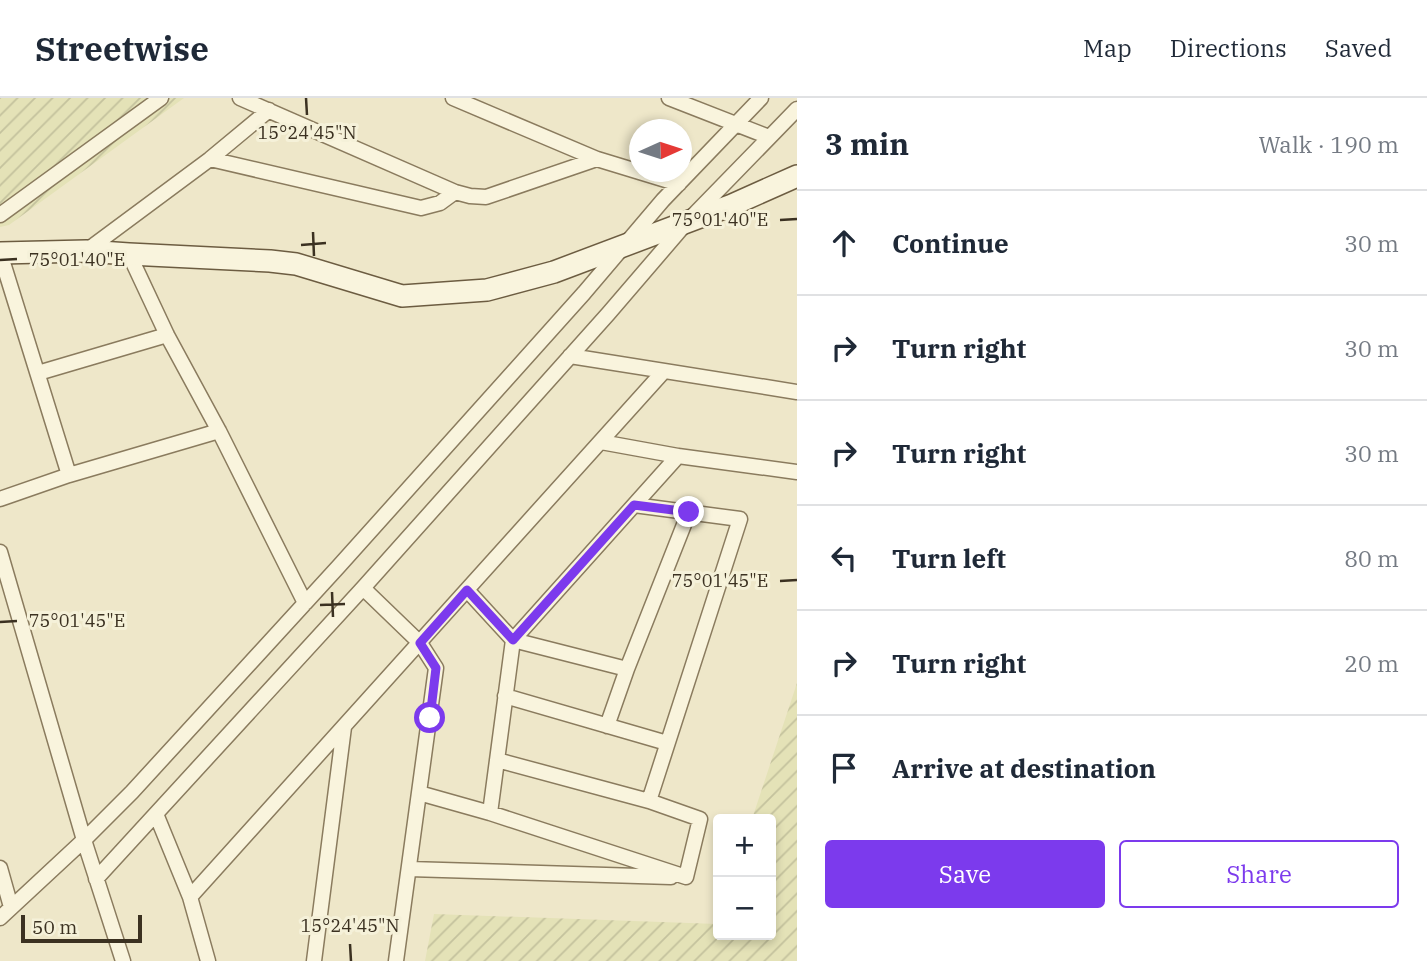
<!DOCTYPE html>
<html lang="en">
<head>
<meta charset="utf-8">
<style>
	:root { --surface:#fff; --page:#f2f2f3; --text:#1f2937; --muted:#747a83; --line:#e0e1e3; --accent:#7c3aed }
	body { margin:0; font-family:"IBM Plex Serif",serif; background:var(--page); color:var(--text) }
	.controls { position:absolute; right:21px; bottom:21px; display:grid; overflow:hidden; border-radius:7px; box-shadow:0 4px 10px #0003 }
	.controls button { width:63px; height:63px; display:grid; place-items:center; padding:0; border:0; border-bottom:2px solid var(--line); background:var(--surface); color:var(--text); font:35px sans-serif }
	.compass { position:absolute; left:629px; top:21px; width:63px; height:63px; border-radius:50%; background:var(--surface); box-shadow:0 4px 10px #0003; rotate:87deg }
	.scale { position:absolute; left:21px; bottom:18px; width:121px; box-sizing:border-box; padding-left:7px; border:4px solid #3b3121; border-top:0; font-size:19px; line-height:24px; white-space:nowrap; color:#3b3121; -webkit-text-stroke:5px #f5f1d9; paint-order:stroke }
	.stop { position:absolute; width:21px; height:21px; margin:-16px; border:5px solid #7c3aed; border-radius:50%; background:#fff }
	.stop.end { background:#7c3aed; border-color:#fff; box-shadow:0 2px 7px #0008 }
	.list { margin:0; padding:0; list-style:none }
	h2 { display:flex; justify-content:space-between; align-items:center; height:91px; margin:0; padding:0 28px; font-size:30px }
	h2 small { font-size:23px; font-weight:400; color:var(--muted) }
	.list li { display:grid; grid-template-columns:46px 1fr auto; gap:21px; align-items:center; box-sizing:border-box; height:105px; padding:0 28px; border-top:2px solid var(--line) }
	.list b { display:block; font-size:26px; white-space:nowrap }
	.list em { font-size:23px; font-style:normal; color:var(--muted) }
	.actions { display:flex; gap:14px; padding:21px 28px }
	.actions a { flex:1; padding:16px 0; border:2px solid var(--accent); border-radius:7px; text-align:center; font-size:24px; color:var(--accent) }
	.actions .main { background:var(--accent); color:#fff }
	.icon { flex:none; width:38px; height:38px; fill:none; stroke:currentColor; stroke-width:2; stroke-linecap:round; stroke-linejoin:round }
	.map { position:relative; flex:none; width:797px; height:863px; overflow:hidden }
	header { display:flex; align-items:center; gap:42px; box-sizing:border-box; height:98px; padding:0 35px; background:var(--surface); border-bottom:2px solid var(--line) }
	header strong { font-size:33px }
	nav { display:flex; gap:38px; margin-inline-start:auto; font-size:24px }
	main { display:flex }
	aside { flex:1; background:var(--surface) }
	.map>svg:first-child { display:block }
	.farmland { fill:url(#farmland-furrows) }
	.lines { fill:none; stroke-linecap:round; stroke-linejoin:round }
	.street-casing { stroke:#8a7b5e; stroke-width:17 }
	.secondary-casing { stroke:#6c5c41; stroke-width:24 }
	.street { stroke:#f9f4dd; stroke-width:14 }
	.secondary { stroke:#f9f4dd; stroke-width:21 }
	.route { stroke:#7c3aed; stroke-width:9 }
	.ticks { fill:none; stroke:#3b3121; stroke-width:2.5 }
	.ticks-label { font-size:18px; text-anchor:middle; fill:#3b3121; stroke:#f5f1d9; stroke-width:6; stroke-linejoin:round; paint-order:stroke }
</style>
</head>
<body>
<header>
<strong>Streetwise</strong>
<nav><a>Map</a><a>Directions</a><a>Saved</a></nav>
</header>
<main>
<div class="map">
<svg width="797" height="863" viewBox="0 0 797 863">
	<defs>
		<pattern id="farmland-furrows" width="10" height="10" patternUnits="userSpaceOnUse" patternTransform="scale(1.75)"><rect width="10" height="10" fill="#e4e2b7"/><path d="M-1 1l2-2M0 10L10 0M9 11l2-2" fill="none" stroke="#c4c29d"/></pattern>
	</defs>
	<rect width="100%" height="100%" fill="#eee7c9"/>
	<path class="farmland" d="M0 0H184L9 127 0 129Z
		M797 585V863H425L434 816 717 826 718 825V837H771V721H752Z"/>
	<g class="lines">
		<g class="street-casing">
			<path id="street" d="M240 0 455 94 470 98 486 99 597 61
				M453 0 597 61 679 86
				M669 0 769 39
				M210 61 421 110 440 105 455 94
				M0 117 161 0
				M86 153 210 61 269 12
				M0 155 69 377
				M129 156 167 237 219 333 305 505
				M570 258 797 294
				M38 275 167 237
				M601 344 678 358
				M0 401 69 377 219 333
				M634 407 740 421 649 703 700 721 686 779
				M0 454 84 742 132 694 339 468 584 195 663 102 761 0
				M363 490 420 545 436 570 396 863
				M467 492 513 542 490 715
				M627 571 689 414
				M505 598 667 645
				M607 628 627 571 513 542 678 358 797 374
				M497 662 649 703
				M419 695 490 715 686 779
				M156 716 190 799 208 863
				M0 770 11 809
				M409 771 671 779
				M96 781 363 490 608 216 687 124 797 11
				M190 799 664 273
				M0 820 84 742 123 863
				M314 863 344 629"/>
		</g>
		<g class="secondary-casing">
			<path id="secondary" d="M0 155 86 153 129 156 270 163 296 166 402 198 487 192 554 174 732 107 797 78"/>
		</g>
		<use href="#street" class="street"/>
		<use href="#secondary" class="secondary"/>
	</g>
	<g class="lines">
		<path class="route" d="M430 620 436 570 420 545 467 492 513 542 634 407 689 414"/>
	</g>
	<path class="ticks" d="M306 0 307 17M780 122 797 121M313 134 314 158M301 147 326 145M0 162 17 161M780 483 797 482M332 494 333 519M320 507 345 506M0 524 17 523M350 846 351 863"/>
	<g class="ticks-label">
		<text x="307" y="41">15°24'45"N</text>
		<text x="720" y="128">75°01'40"E</text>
		<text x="77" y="168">75°01'40"E</text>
		<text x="720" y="489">75°01'45"E</text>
		<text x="77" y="529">75°01'45"E</text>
		<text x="350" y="834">15°24'45"N</text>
	</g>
</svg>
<div class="controls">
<button>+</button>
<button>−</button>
</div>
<svg class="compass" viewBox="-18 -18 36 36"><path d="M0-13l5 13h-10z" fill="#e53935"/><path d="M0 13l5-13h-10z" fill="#747a83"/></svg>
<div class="scale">50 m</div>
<div class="stop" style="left:430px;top:620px"></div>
<div class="stop end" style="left:689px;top:414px"></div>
</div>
<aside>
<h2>3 min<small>Walk · 190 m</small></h2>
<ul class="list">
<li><svg class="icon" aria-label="ahead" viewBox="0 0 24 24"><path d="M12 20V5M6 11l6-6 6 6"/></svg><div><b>Continue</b></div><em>30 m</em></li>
<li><svg class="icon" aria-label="right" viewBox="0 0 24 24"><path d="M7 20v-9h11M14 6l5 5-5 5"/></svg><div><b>Turn right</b></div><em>30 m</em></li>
<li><svg class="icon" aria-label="right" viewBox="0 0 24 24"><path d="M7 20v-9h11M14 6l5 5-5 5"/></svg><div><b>Turn right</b></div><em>30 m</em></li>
<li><svg class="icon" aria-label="left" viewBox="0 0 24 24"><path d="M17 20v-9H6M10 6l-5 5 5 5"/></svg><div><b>Turn left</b></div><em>80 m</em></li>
<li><svg class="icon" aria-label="right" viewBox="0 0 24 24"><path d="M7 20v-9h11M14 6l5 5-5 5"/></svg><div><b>Turn right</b></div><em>20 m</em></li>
<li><svg class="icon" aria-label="arrive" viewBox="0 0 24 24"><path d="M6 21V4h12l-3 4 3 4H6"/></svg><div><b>Arrive at destination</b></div></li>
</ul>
<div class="actions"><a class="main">Save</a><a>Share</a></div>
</aside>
</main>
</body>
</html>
